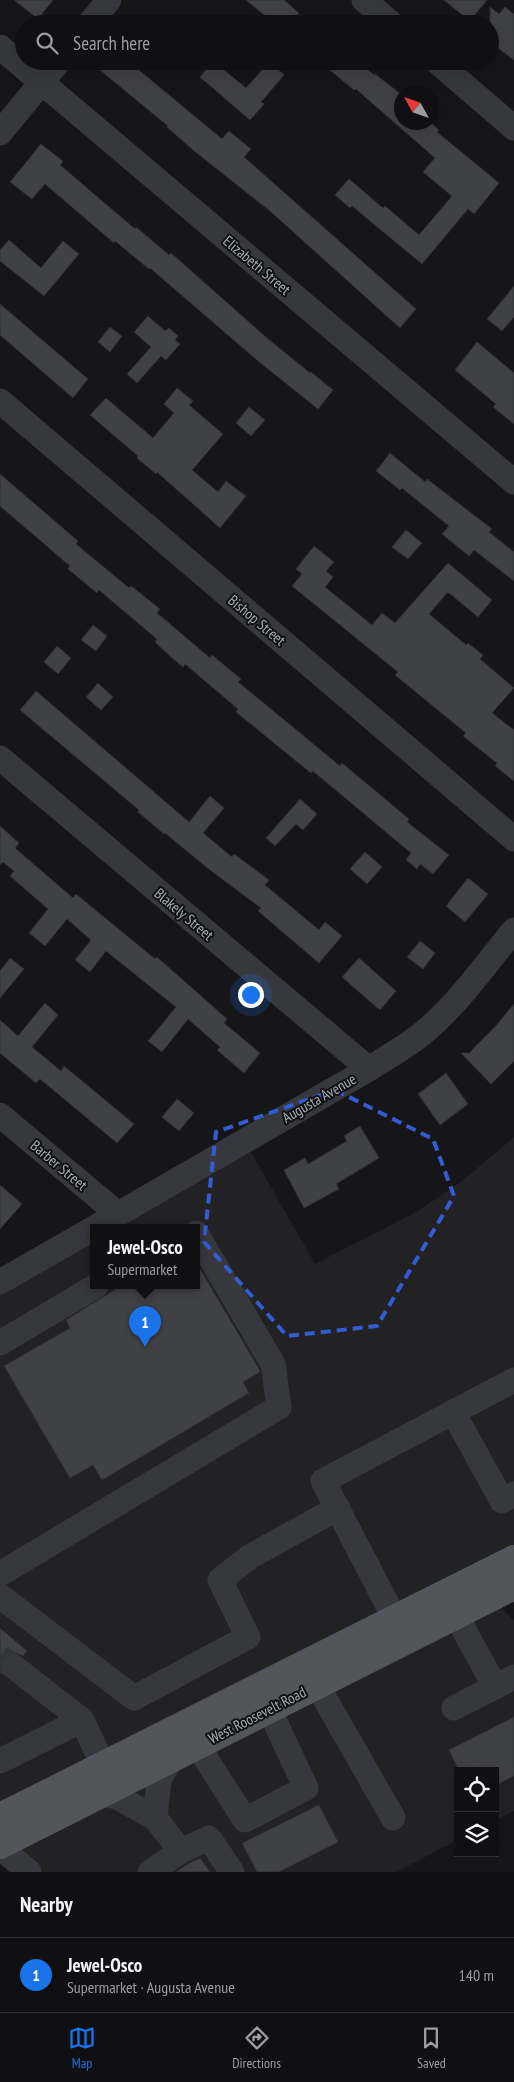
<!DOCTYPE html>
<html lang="en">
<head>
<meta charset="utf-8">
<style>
	:root { --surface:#101012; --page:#19191b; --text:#f1f3f6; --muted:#9c9d9f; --line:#303032; --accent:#1a73e8 }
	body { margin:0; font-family:"PT Sans Narrow",sans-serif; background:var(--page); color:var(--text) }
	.controls { position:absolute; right:15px; bottom:15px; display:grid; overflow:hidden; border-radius:0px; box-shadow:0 5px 20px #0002 }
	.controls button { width:45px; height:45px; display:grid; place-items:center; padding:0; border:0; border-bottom:1px solid var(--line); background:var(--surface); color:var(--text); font:25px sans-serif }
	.compass { position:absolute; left:394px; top:85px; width:45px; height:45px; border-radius:50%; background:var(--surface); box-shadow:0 5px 20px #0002; rotate:310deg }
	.you { position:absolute; left:250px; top:994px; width:18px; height:18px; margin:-12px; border:4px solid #fff; border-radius:50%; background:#1a73e8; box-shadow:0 0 0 8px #1a73e833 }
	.badge { display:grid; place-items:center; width:32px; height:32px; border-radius:50%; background:var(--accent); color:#fff; font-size:16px; font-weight:700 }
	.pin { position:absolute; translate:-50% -41px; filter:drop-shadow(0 1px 2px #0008) }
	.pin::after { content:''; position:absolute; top:26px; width:18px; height:15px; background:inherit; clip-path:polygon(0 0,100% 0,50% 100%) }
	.popup { position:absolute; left:90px; top:1224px; width:110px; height:65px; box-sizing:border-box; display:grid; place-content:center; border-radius:0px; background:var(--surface); filter:drop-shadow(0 1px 4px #0005); font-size:16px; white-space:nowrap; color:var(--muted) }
	.popup b { font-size:19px; color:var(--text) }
	.popup::after { content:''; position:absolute; left:50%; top:100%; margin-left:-10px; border:10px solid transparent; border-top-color:var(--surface) }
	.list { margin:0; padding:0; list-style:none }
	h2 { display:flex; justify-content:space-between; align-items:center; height:65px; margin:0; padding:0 20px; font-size:21px }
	h2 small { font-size:16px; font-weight:400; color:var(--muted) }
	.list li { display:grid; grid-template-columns:32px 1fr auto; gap:15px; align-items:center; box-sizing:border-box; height:75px; padding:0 20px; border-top:1px solid var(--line) }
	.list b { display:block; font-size:19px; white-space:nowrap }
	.list p { margin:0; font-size:16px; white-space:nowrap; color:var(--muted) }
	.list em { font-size:16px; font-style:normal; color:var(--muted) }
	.icon { flex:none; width:28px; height:28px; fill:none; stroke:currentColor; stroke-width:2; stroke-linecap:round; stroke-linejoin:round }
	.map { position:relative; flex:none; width:514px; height:1872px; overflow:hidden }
	.search { position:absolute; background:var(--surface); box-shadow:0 5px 20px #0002; left:15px; right:15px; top:15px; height:55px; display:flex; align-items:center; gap:12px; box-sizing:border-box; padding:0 18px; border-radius:28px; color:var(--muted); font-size:19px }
	.sheet { height:140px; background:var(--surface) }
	nav { display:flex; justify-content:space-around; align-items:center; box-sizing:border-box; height:70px; border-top:1px solid var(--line); background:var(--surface); font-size:14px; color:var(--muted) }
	nav a { display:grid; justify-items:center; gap:2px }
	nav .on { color:var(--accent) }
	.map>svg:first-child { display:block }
	.built { fill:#222225; fill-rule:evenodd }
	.building { fill:#404145; stroke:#303034 }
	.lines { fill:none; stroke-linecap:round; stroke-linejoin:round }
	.minor-tunnel { stroke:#333438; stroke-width:25; stroke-dasharray:25 12; stroke-linecap:butt }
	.minor { stroke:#37383d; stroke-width:25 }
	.major { stroke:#53555c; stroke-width:28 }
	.marked { fill:none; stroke:#325cd3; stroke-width:4; stroke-dasharray:10 6; stroke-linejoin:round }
	.labels { text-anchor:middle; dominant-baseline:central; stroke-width:4; stroke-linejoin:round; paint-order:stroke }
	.street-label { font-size:15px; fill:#a8adb8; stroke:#111113 }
</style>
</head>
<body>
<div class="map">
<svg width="514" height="1872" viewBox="0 0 514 1872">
	<rect width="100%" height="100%" fill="#161618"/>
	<path class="built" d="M240 1133 315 1264 418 1211 462 1181 514 1137V1546L0 1806V1270ZM94 1228H196V1286H94Z
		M497 1605 514 1620V1811L495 1821V1771H458V1840L396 1872H37L14 1851Z"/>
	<path class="building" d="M14 0H53L38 19Z
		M246 0H284L299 13 290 24H275Z
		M444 0H487L470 21Z
		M490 7 499 14 505 7 514 14V60L490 42Z
		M89 61H128L222 139 229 131 251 149 244 157 416 309 400 328 270 211 193 150 167 127 168 126Z
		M213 61 246 88 269 62 284 75 261 102 264 104 250 120 200 77Z
		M319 61H357L374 75 375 74 402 95V122H430L439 130 437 132 499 183 474 214 468 209 422 264 352 206 350 208 335 195 349 179 383 208 385 206 419 235 452 196 423 172 435 158 356 89 354 90Z
		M41 144 63 161 60 165 94 194 135 229 136 227 169 255 171 253 268 339 310 373 311 372 333 390 318 409 258 361 150 268 149 269 115 241 114 243 45 184 32 199 10 182Z
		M9 240 41 268 63 241 79 254 44 296 0 261V250Z
		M514 286V317L502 331 487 319Z
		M0 304 88 379 73 398 0 335Z
		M148 316 165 331 169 328 178 336 175 340 180 344 166 360 161 356 137 383 127 374 151 347 134 332Z
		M110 327 122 336 110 352 98 342Z
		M477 342 514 373V424L493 407 496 404 455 370Z
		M177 388 193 401 189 405 223 434 192 470 218 492 226 481 246 496 220 528 157 472 156 474 137 458 138 456 90 415 106 398 153 438 174 413 164 404Z
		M249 407 265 420 251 436 236 423Z
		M390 453 425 482 427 479 492 529 489 532 514 552V581L474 550 469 556 442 534 449 526 402 488 400 490 376 471Z
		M0 474 78 541 76 544 129 588 131 586 160 609 157 613 210 658 212 655 241 679 238 682 294 728 340 766 342 763 409 819 407 822 449 855 433 874 420 864 417 869 406 860 411 853 313 771 311 773 236 712 238 709 185 664 183 667 171 657 155 642 157 639 99 590 97 593 68 569 70 566 0 506Z
		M406 530 422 543 408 559 392 547Z
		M314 546 334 562 326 571 333 577 325 587 372 625 382 613 395 623 448 563 492 600 478 617 449 593H447L429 614 466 645 468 643 483 655 480 659 514 688 492 713 514 730V781L495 766 497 763 463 736 466 733 395 675 398 672 292 586 302 574 296 569Z
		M93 625 107 636 96 651 81 640Z
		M57 646 71 658 58 674 44 662Z
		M98 683 113 697 101 710 86 697Z
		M36 691 189 822 210 796 224 808 203 833 232 857 234 854 269 880 265 885 319 930 325 922 342 936 319 963 258 911 261 908 210 870 165 833 164 834 138 812 139 810 20 710Z
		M300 799 317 814 303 830 296 824 275 846 266 838Z
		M0 826 19 843 15 848 73 898 76 894 155 959 157 957 227 1019 224 1023 260 1053 244 1073 217 1050 220 1047 188 1019 162 1052 148 1041 176 1007 106 951 90 972 75 960 91 940 67 919 45 946 29 933 48 909 10 876 14 871 3 862 0 865Z
		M365 852 382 867 367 884 350 869Z
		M468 878 488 894 465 922 446 906Z
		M420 941 435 953 423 969 407 957Z
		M10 958 24 969 0 998V971Z
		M359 958 396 991 380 1010 342 977Z
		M45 1003 58 1015 32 1047 61 1071 64 1066 134 1124 117 1143 40 1079 36 1083 0 1053V1020L18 1036Z
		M514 1004V1061L491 1084 461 1053H469L495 1027Z
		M446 1073 468 1104 440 1125 418 1094Z
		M177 1099 194 1113 179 1131 162 1117Z
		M360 1126 379 1158 336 1184 339 1189 304 1208 284 1170 305 1158 308 1164 347 1141 344 1136Z
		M0 1185 22 1204 0 1229Z
		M196 1262 259 1369 260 1372 243 1382 249 1393 102 1480 93 1465 70 1478 4 1366 70 1328 66 1320 121 1286H196Z
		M0 1628 27 1651 23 1656 16 1653 9 1654 3 1658 0 1664Z
		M514 1717V1776L495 1786V1771H459L449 1750Z
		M319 1805 338 1842 279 1872H257L242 1843Z
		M200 1858 210 1872H176L188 1864Z"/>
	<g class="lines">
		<path class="minor-tunnel" d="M0 1657 14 1667"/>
		<path class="minor" d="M364 0 392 24
			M89 24 109 0
			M0 47 514 482
			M436 61 514 128
			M0 133 59 61
			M0 401 514 839
			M0 758 369 1069
			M0 1115 118 1214
			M94 1228 369 1069C387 1057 406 1047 423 1033 458 1004 485 965 514 930
			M0 1282 94 1228
			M0 1343 96 1286
			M453 1412 502 1501 514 1494
			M0 1574 279 1407 273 1364 196 1233
			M0 1596 134 1698 248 1637 220 1580 251 1556 338 1508
			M456 1615 495 1687
			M395 1619 323 1481 514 1380
			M14 1667 82 1720
			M317 1685 393 1818
			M454 1708 514 1677
			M197 1745 245 1820 306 1788 269 1709
			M0 1761 82 1720 103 1765
			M100 1794 117 1797 155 1818 181 1851
			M155 1818 159 1780 171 1758
			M0 1847 29 1872
			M150 1872 181 1851 209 1838 232 1872"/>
		<path class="major" d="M0 1817 514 1559
			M0 1845 514 1586"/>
	</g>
	<path class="marked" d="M335 1090 433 1139 454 1196 377 1326 287 1336 204 1242 216 1132Z"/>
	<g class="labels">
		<g class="street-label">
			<text transform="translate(257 265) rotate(40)">Elizabeth Street</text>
			<text transform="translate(257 620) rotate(40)">Bishop Street</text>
			<text transform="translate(184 914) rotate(40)">Blakely Street</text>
			<text transform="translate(319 1098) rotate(-30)">Augusta Avenue</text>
			<text transform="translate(59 1165) rotate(40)">Barber Street</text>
			<text transform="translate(257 1715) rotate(-27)">West Roosevelt Road</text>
		</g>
	</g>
</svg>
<div class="controls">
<button><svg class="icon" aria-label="locate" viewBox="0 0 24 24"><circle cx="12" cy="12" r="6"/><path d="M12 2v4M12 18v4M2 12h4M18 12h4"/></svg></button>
<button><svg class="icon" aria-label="layers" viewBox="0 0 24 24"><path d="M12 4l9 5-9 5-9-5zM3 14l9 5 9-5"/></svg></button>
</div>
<svg class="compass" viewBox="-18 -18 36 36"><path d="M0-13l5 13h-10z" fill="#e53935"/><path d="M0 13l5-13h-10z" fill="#9c9d9f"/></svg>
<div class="you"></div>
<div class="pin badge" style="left:145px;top:1347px">1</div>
<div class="popup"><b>Jewel-Osco</b>Supermarket</div>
<div class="search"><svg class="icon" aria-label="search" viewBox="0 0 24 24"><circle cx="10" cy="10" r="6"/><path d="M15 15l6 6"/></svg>Search here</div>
</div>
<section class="sheet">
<h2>Nearby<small></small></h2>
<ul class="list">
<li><span class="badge">1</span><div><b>Jewel-Osco</b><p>Supermarket · Augusta Avenue</p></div><em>140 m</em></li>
</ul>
</section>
<nav>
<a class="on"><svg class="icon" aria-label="map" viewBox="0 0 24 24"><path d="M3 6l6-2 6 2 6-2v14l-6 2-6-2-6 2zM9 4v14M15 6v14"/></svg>Map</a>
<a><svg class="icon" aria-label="directions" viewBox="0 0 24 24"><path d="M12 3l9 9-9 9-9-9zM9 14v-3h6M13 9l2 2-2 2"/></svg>Directions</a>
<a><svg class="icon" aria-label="saved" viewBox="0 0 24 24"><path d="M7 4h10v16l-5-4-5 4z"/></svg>Saved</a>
</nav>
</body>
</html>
